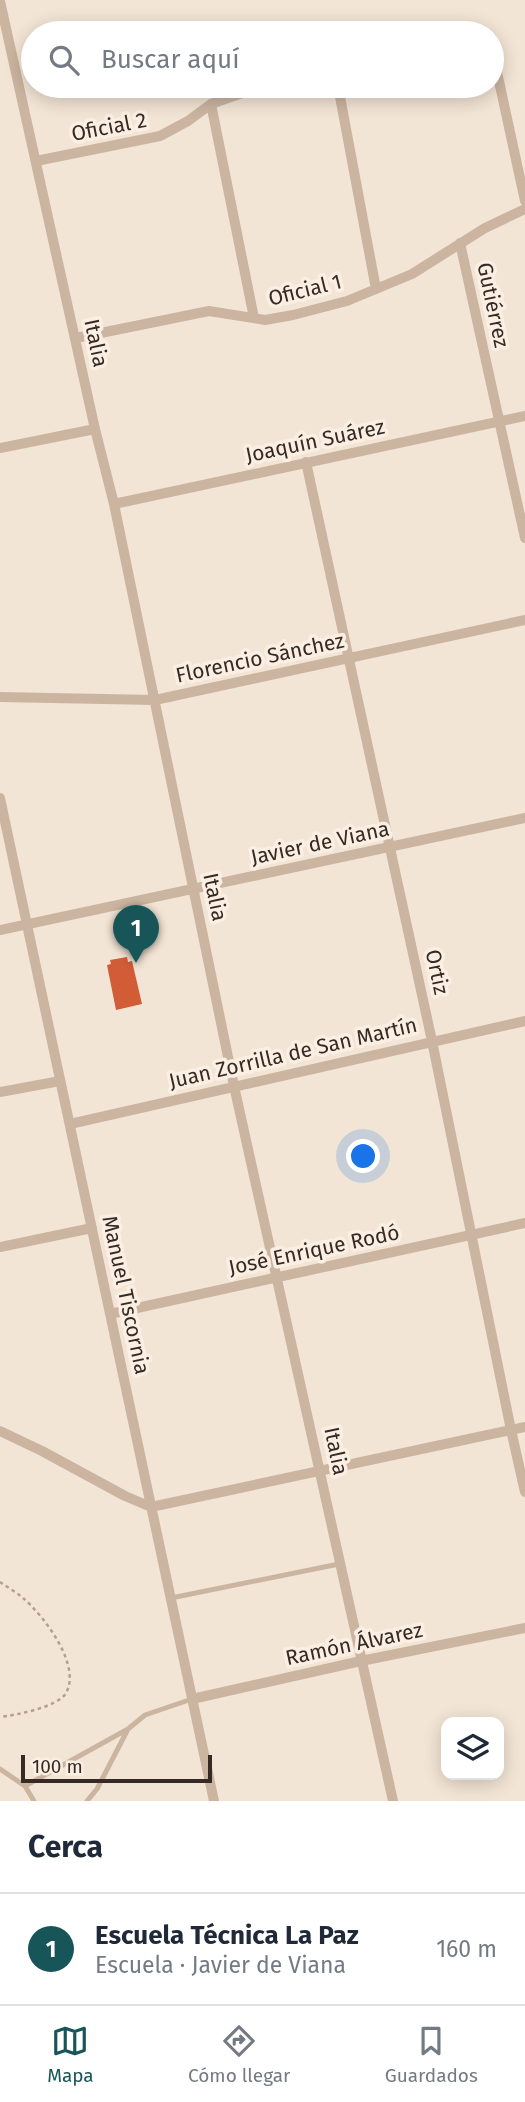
<!DOCTYPE html>
<html lang="es">
<head>
<meta charset="utf-8">
<style>
	:root { --surface:#fff; --page:#f6f6f7; --text:#1f2937; --muted:#747a83; --line:#e0e1e3; --accent:#175559 }
	body { margin:0; font-family:"Fira Sans",sans-serif; background:var(--page); color:var(--text) }
	.controls { position:absolute; right:21px; bottom:21px; display:grid; overflow:hidden; border-radius:14px; box-shadow:0 4px 18px #0003 }
	.controls button { width:63px; height:63px; display:grid; place-items:center; padding:0; border:0; border-bottom:2px solid var(--line); background:var(--surface); color:var(--text); font:35px sans-serif }
	.scale { position:absolute; left:21px; bottom:18px; width:191px; box-sizing:border-box; padding-left:7px; border:4px solid #352a24; border-top:0; font-size:19px; line-height:24px; white-space:nowrap; color:#352a24; -webkit-text-stroke:5px #faefe2; paint-order:stroke }
	.you { position:absolute; left:364px; top:1157px; width:24px; height:24px; margin:-18px; border:5px solid #fff; border-radius:50%; background:#1a73e8; box-shadow:0 0 0 10px #1a73e833 }
	.badge { display:grid; place-items:center; width:46px; height:46px; border-radius:50%; background:var(--accent); color:#fff; font-size:23px; font-weight:700 }
	.pin { position:absolute; translate:-50% -58px; filter:drop-shadow(0 2px 4px #0008) }
	.pin::after { content:''; position:absolute; top:37px; width:24px; height:21px; background:inherit; clip-path:polygon(0 0,100% 0,50% 100%) }
	.list { margin:0; padding:0; list-style:none }
	h2 { display:flex; justify-content:space-between; align-items:center; height:91px; margin:0; padding:0 28px; font-size:30px }
	h2 small { font-size:23px; font-weight:400; color:var(--muted) }
	.list li { display:grid; grid-template-columns:46px 1fr auto; gap:21px; align-items:center; box-sizing:border-box; height:112px; padding:0 28px; border-top:2px solid var(--line) }
	.list b { display:block; font-size:26px; white-space:nowrap }
	.list p { margin:0; font-size:23px; white-space:nowrap; color:var(--muted) }
	.list em { font-size:23px; font-style:normal; color:var(--muted) }
	.icon { flex:none; width:38px; height:38px; fill:none; stroke:currentColor; stroke-width:2; stroke-linecap:round; stroke-linejoin:round }
	.map { position:relative; flex:none; width:525px; height:1801px; overflow:hidden }
	.search { position:absolute; background:var(--surface); box-shadow:0 4px 18px #0003; left:21px; right:21px; top:21px; height:77px; display:flex; align-items:center; gap:18px; box-sizing:border-box; padding:0 24px; border-radius:38px; color:var(--muted); font-size:26px }
	.sheet { height:203px; background:var(--surface) }
	nav { display:flex; justify-content:space-around; align-items:center; box-sizing:border-box; height:98px; border-top:2px solid var(--line); background:var(--surface); font-size:19px; color:var(--muted) }
	nav a { display:grid; justify-items:center; gap:4px }
	nav .on { color:var(--accent) }
	.map>svg:first-child { display:block }
	.building { fill:#d15c35 }
	.lines { fill:none; stroke-linecap:round; stroke-linejoin:round }
	.path { stroke:#b79e8b; stroke-width:2.5; stroke-dasharray:3.5 3.5; stroke-linecap:butt }
	.service { stroke:#cbb5a1; stroke-width:5 }
	.minor { stroke:#cbb5a1; stroke-width:10 }
	.labels { text-anchor:middle; dominant-baseline:central; stroke-width:7; stroke-linejoin:round; paint-order:stroke }
	.street-label { font-size:21px; fill:#352a24; stroke:#faefe2 }
</style>
</head>
<body>
<div class="map">
<svg width="525" height="1801" viewBox="0 0 525 1801">
	<rect width="100%" height="100%" fill="#f3e5d5"/>
	<path class="building" d="M127 957 128 962 132 961 142 1004 116 1010 107 965 111 964 110 960Z"/>
	<g class="lines">
		<path class="path" d="M0 1582C7 1587 16 1592 23 1598 43 1615 82 1665 66 1693 58 1707 16 1715 0 1717"/>
		<path class="service" d="M171 1598 339 1564
			M0 1769 25 1786 34 1801
			M25 1786 128 1729 145 1715 192 1699
			M87 1801 97 1789 127 1731"/>
		<path class="minor" d="M0 1 95 429 114 504 234 1086 393 1801
			M492 49 525 201
			M338 86 376 289
			M211 104 254 318
			M36 161 160 136 188 121 211 104 262 86
			M460 243 525 538
			M76 338 209 311 265 320 293 315 347 301 412 274 485 228 525 209
			M0 448 95 429
			M306 462 432 1041 511 1430 525 1492
			M114 504 525 416
			M0 697 155 700 525 620
			M0 798 214 1801
			M0 930 525 818
			M0 1092 60 1081
			M70 1124 525 1021
			M0 1247 92 1228
			M110 1314 525 1223
			M0 1431 42 1451 125 1496 151 1507 525 1427
			M192 1699 361 1661 525 1628"/>
	</g>
	<g class="labels">
		<g class="street-label">
			<text transform="translate(109 127) rotate(-11)">Oficial 2</text>
			<text transform="translate(305 290) rotate(-14)">Oficial 1</text>
			<text transform="translate(493 305) rotate(78)">Gutiérrez</text>
			<text transform="translate(96 343) rotate(78)">Italia</text>
			<text transform="translate(315 441) rotate(-12)">Joaquín Suárez</text>
			<text transform="translate(260 658) rotate(-12)">Florencio Sánchez</text>
			<text transform="translate(320 843) rotate(-12)">Javier de Viana</text>
			<text transform="translate(215 897) rotate(78)">Italia</text>
			<text transform="translate(437 972) rotate(78)">Ortiz</text>
			<text transform="translate(293 1053) rotate(-13)">Juan Zorrilla de San Martín</text>
			<text transform="translate(314 1250) rotate(-12)">José Enrique Rodó</text>
			<text transform="translate(126 1295) rotate(78)">Manuel Tiscornia</text>
			<text transform="translate(336 1451) rotate(78)">Italia</text>
			<text transform="translate(354 1644) rotate(-12)">Ramón Álvarez</text>
		</g>
	</g>
</svg>
<div class="controls">
<button><svg class="icon" aria-label="layers" viewBox="0 0 24 24"><path d="M12 4l9 5-9 5-9-5zM3 14l9 5 9-5"/></svg></button>
</div>
<div class="scale">100 m</div>
<div class="you"></div>
<div class="pin badge" style="left:136px;top:963px">1</div>
<div class="search"><svg class="icon" aria-label="search" viewBox="0 0 24 24"><circle cx="10" cy="10" r="6"/><path d="M15 15l6 6"/></svg>Buscar aquí</div>
</div>
<section class="sheet">
<h2>Cerca<small></small></h2>
<ul class="list">
<li><span class="badge">1</span><div><b>Escuela Técnica La Paz</b><p>Escuela · Javier de Viana</p></div><em>160 m</em></li>
</ul>
</section>
<nav>
<a class="on"><svg class="icon" aria-label="map" viewBox="0 0 24 24"><path d="M3 6l6-2 6 2 6-2v14l-6 2-6-2-6 2zM9 4v14M15 6v14"/></svg>Mapa</a>
<a><svg class="icon" aria-label="directions" viewBox="0 0 24 24"><path d="M12 3l9 9-9 9-9-9zM9 14v-3h6M13 9l2 2-2 2"/></svg>Cómo llegar</a>
<a><svg class="icon" aria-label="saved" viewBox="0 0 24 24"><path d="M7 4h10v16l-5-4-5 4z"/></svg>Guardados</a>
</nav>
</body>
</html>
